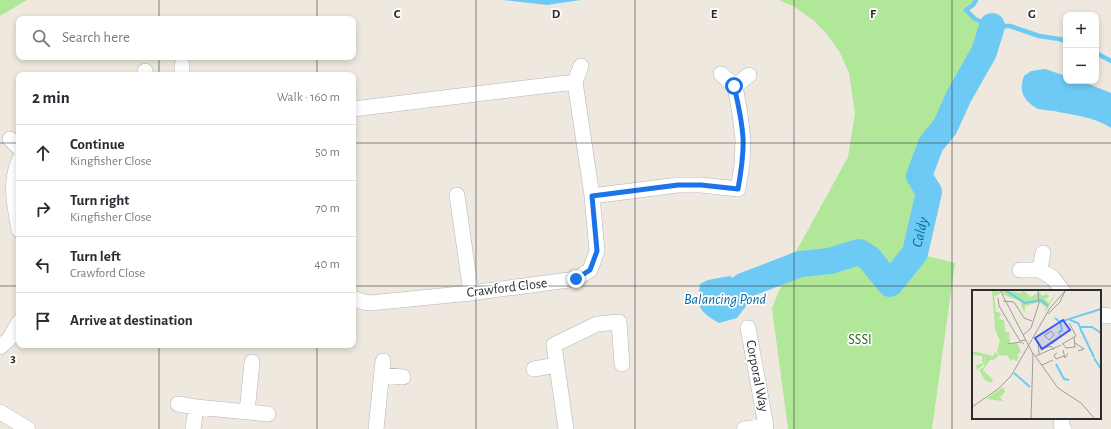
<!DOCTYPE html>
<html lang="en">
<head>
<meta charset="utf-8">
<style>
	:root { --surface:#fff; --page:#f7f7f7; --text:#2b2b33; --muted:#7c7c81; --line:#e1e1e2 }
	body { margin:0; font-family:"Alegreya Sans",sans-serif; background:var(--page); color:var(--text) }
	.controls { position:absolute; right:12px; top:12px; display:grid; overflow:hidden; border-radius:8px; box-shadow:0 2px 6px #0003 }
	.controls button { width:36px; height:36px; display:grid; place-items:center; padding:0; border:0; border-bottom:1px solid var(--line); background:var(--surface); color:var(--text); font:20px sans-serif }
	.stop { position:absolute; width:12px; height:12px; margin:-9px; border:3px solid #1a73e8; border-radius:50%; background:#fff }
	.stop.end { background:#1a73e8; border-color:#fff; box-shadow:0 1px 4px #0008 }
	.list { margin:0; padding:0; list-style:none }
	h2 { display:flex; justify-content:space-between; align-items:center; height:52px; margin:0; padding:0 16px; font-size:17px }
	h2 small { font-size:13px; font-weight:400; color:var(--muted) }
	.list li { display:grid; grid-template-columns:26px 1fr auto; gap:12px; align-items:center; box-sizing:border-box; height:56px; padding:0 16px; border-top:1px solid var(--line) }
	.list b { display:block; font-size:15px; white-space:nowrap }
	.list p { margin:0; font-size:13px; white-space:nowrap; color:var(--muted) }
	.list em { font-size:13px; font-style:normal; color:var(--muted) }
	.icon { flex:none; width:22px; height:22px; fill:none; stroke:currentColor; stroke-width:2; stroke-linecap:round; stroke-linejoin:round }
	.map { position:relative; flex:none; width:1111px; height:429px; overflow:hidden }
	.search { position:absolute; background:var(--surface); box-shadow:0 2px 6px #0003; left:16px; top:16px; width:340px; height:44px; display:flex; align-items:center; gap:10px; box-sizing:border-box; padding:0 14px; border-radius:8px; color:var(--muted); font-size:15px }
	.panel { position:absolute; background:var(--surface); box-shadow:0 2px 6px #0003; left:16px; top:72px; width:340px; height:276px; border-radius:8px }
	.map>svg:first-child { display:block }
	.green { fill:#b0e799; fill-rule:evenodd }
	.water { fill:#6dcaf5 }
	.lines { fill:none; stroke-linecap:round; stroke-linejoin:round }
	.stream { stroke:#6dcaf5; stroke-width:4.5 }
	.river { stroke:#6dcaf5; stroke-width:26 }
	.minor-casing { stroke:#b2b4c0; stroke-width:16 }
	.minor { stroke:#fff; stroke-width:15 }
	.route { stroke:#1a73e8; stroke-width:5 }
	.grid { fill:none; stroke:#2c2c2c; stroke-width:1; stroke-opacity:0.55 }
	.labels { text-anchor:middle; dominant-baseline:central; stroke-width:3.5; stroke-linejoin:round; paint-order:stroke }
	.street-label { font-size:14px; fill:#2c2c2c; stroke:#fff }
	.park-label { font-size:14px; fill:#256f17; stroke:#fff }
	.water-label { font-size:15px; font-style:italic; fill:#0768a6; stroke:#fff }
	.inset-river { fill:none; stroke:#6dcaf5; stroke-width:2 }
	.inset-road { fill:none; stroke:#a09d97; stroke-width:1 }
	.view { fill:#3b56ff; fill-opacity:0.15; stroke:#3b56ff; stroke-width:2 }
	.inset-edge { fill:none; stroke:#2c2c2c; stroke-width:2 }
	.grid-label { font-size:13px; text-anchor:middle; font-weight:bold; fill:#2c2c2c; stroke:#fff; stroke-width:3.5; stroke-linejoin:round; paint-order:stroke }
</style>
</head>
<body>
<div class="map">
<svg width="1111" height="429" viewBox="0 0 1111 429">
	<rect width="100%" height="100%" fill="#eee8de"/>
	<path class="green" d="M0 0H27L0 16Z
		M779 0H976L973 5 966 10 975 19 992 26 984 52 959 96 945 127 931 144 919 176 929 192 916 242 915 253 955 263 932 429H788L772 308 792 259 848 157 855 113 849 73 839 51 826 33 813 20 793 6ZM862 252 799 269 792 260 793 259Z"/>
	<path class="water" d="M503 0H581L547 5Z
		M1045 69 1066 76V81H1081L1111 93V128C1095 117 1073 115 1054 111 1048 110 1040 110 1036 108 1022 99 1019 90 1024 76L1031 71Z
		M730 276 743 286 752 298 737 318 719 323C698 311 697 307 700 284L708 280Z"/>
	<g class="lines">
		<path class="stream" d="M976 0 973 5 966 10 975 19 992 26H1010L1039 36 1059 39 1066 41
			M1096 53 1111 61"/>
		<path class="river" id="s1" d="M743 286 800 264 830 261 859 252 869 258 890 284 915 253 929 192 919 176 931 144 945 127 959 96 984 52 992 26"/>
		<g class="minor-casing">
			<path id="minor" d="M182 65V75
				M145 71 146 75
				M575 82 581 66
				M735 86 749 75
				M353 109 575 82 592 196 597 251 590 270 576 279 471 293 370 303 363 302 353 298
				M10 139 19 148
				M19 160C9 185 15 205 19 230
				M457 195 471 293
				M592 196 678 185H701L738 189 742 165 743 140 740 114 735 86 721 74
				M1043 253 1040 270 1053 278 1063 291
				M1020 270H1040
				M1100 315 1111 316
				M0 347 10 338 19 322
				M534 369 557 365
				M382 375 403 377
				M178 404 196 407
				M0 412 28 429
				M247 412 252 362
				M1062 418 1061 425 1064 429
				M193 429 196 407 268 414
				M376 429 383 361
				M566 429 554 345 597 324 619 322 622 364
				M744 429 766 426 748 328"/>
		</g>
		<use href="#minor" class="minor"/>
	</g>
	<g class="lines">
		<path class="route" d="M576 279 590 270 597 251 592 196 678 185H701L738 189C741 172 744 155 743 138 742 121 738 103 734 86"/>
	</g>
	<path class="grid" d="M159 0V19M317 0V19M476 0V429M635 0V429M794 0V429M952 0V429M159 57V75M317 57V75M0 143H19M353 143H1111M0 286H19M353 286H1111M159 345V429M317 345V429"/>
	<g class="labels">
		<g class="street-label">
			<text transform="translate(507 288) rotate(-7)">Crawford Close</text>
			<text transform="translate(757 376) rotate(79)">Corporal Way</text>
		</g>
		<g class="park-label">
			<text x="860" y="340">SSSI</text>
		</g>
		<g class="water-label">
			<text stroke="none"><textPath href="#s1" startOffset="228">Caldy</textPath></text>
			<text x="725" y="299">Balancing Pond</text>
		</g>
	</g>
	<g transform="translate(972 290)">
		<rect width="129" height="129" fill="#eee8de"/>
		<path d="M20 0 27 1 28 4 22 6 24 22H27L29 25 26 29 32 30 33 42H37L38 54 45 53 49 62 45 65 47 67 44 72 42 69 39 71 35 65 28 66 25 61 28 51 23 39ZM28 0 49 3 51 0 59 7 67 2 70 6 75 4 77 7 73 9 77 13 84 3 73 23 74 17 67 12 53 16V21L52 22 48 11 32 5ZM0 62H5L21 66 23 62 27 65 22 70H18L11 80 21 90 19 93 13 90 7 80 12 77 13 64 11 75 5 80 4 75 10 74V66L0 65ZM31 97 33 102 28 107 31 111 14 109Z" fill="#b0e799"/>
		<path class="inset-river" d="M33 0 53 13 69 10 76 16M83 28 88 32 129 19M98 30 106 33 108 37H120L129 43M108 38 122 67M86 43 90 40 88 32M122 68 129 79M84 74 92 89 97 90M42 83 58 97"/>
		<path class="inset-road" d="M28 0 61 64 59 129M26 8 27 16 48 51 54 50M31 11 42 12 52 28 60 31M76 24 88 12 93 1M51 45 59 38 67 13 66 0M72 45 77 50 82 45 79 41 73 45M66 51 67 64M103 53 112 59 106 61M35 54 49 52 52 54M80 54 89 46 87 44M90 54 104 46 97 33M91 54 94 58 103 57 102 47M68 59 79 56 82 60M91 60 93 68 96 63M61 63 86 98 109 113 123 129M85 63 82 65 84 69 92 66M64 66 89 55M70 75 81 70M0 117 26 99 39 86 78 18 94 0"/>
		<path class="view" d="M91 30 98 40 70 59 63 48Z"/>
		<rect width="129" height="129" class="inset-edge"/>
	</g>
	<g class="grid-label">
		<text x="397" y="18">C</text>
		<text x="556" y="18">D</text>
		<text x="714" y="18">E</text>
		<text x="873" y="18">F</text>
		<text x="1032" y="18">G</text>
		<text x="13" y="362">3</text>
	</g>
</svg>
<div class="controls">
<button>+</button>
<button>−</button>
</div>
<div class="stop" style="left:734px;top:86px"></div>
<div class="stop end" style="left:576px;top:279px"></div>
<div class="search"><svg class="icon" aria-label="search" viewBox="0 0 24 24"><circle cx="10" cy="10" r="6"/><path d="M15 15l6 6"/></svg>Search here</div>
<section class="panel">
<h2>2 min<small>Walk · 160 m</small></h2>
<ul class="list">
<li><svg class="icon" aria-label="ahead" viewBox="0 0 24 24"><path d="M12 20V5M6 11l6-6 6 6"/></svg><div><b>Continue</b><p>Kingfisher Close</p></div><em>50 m</em></li>
<li><svg class="icon" aria-label="right" viewBox="0 0 24 24"><path d="M7 20v-9h11M14 6l5 5-5 5"/></svg><div><b>Turn right</b><p>Kingfisher Close</p></div><em>70 m</em></li>
<li><svg class="icon" aria-label="left" viewBox="0 0 24 24"><path d="M17 20v-9H6M10 6l-5 5 5 5"/></svg><div><b>Turn left</b><p>Crawford Close</p></div><em>40 m</em></li>
<li><svg class="icon" aria-label="arrive" viewBox="0 0 24 24"><path d="M6 21V4h12l-3 4 3 4H6"/></svg><div><b>Arrive at destination</b></div></li>
</ul>
</section>
</div>
</body>
</html>
